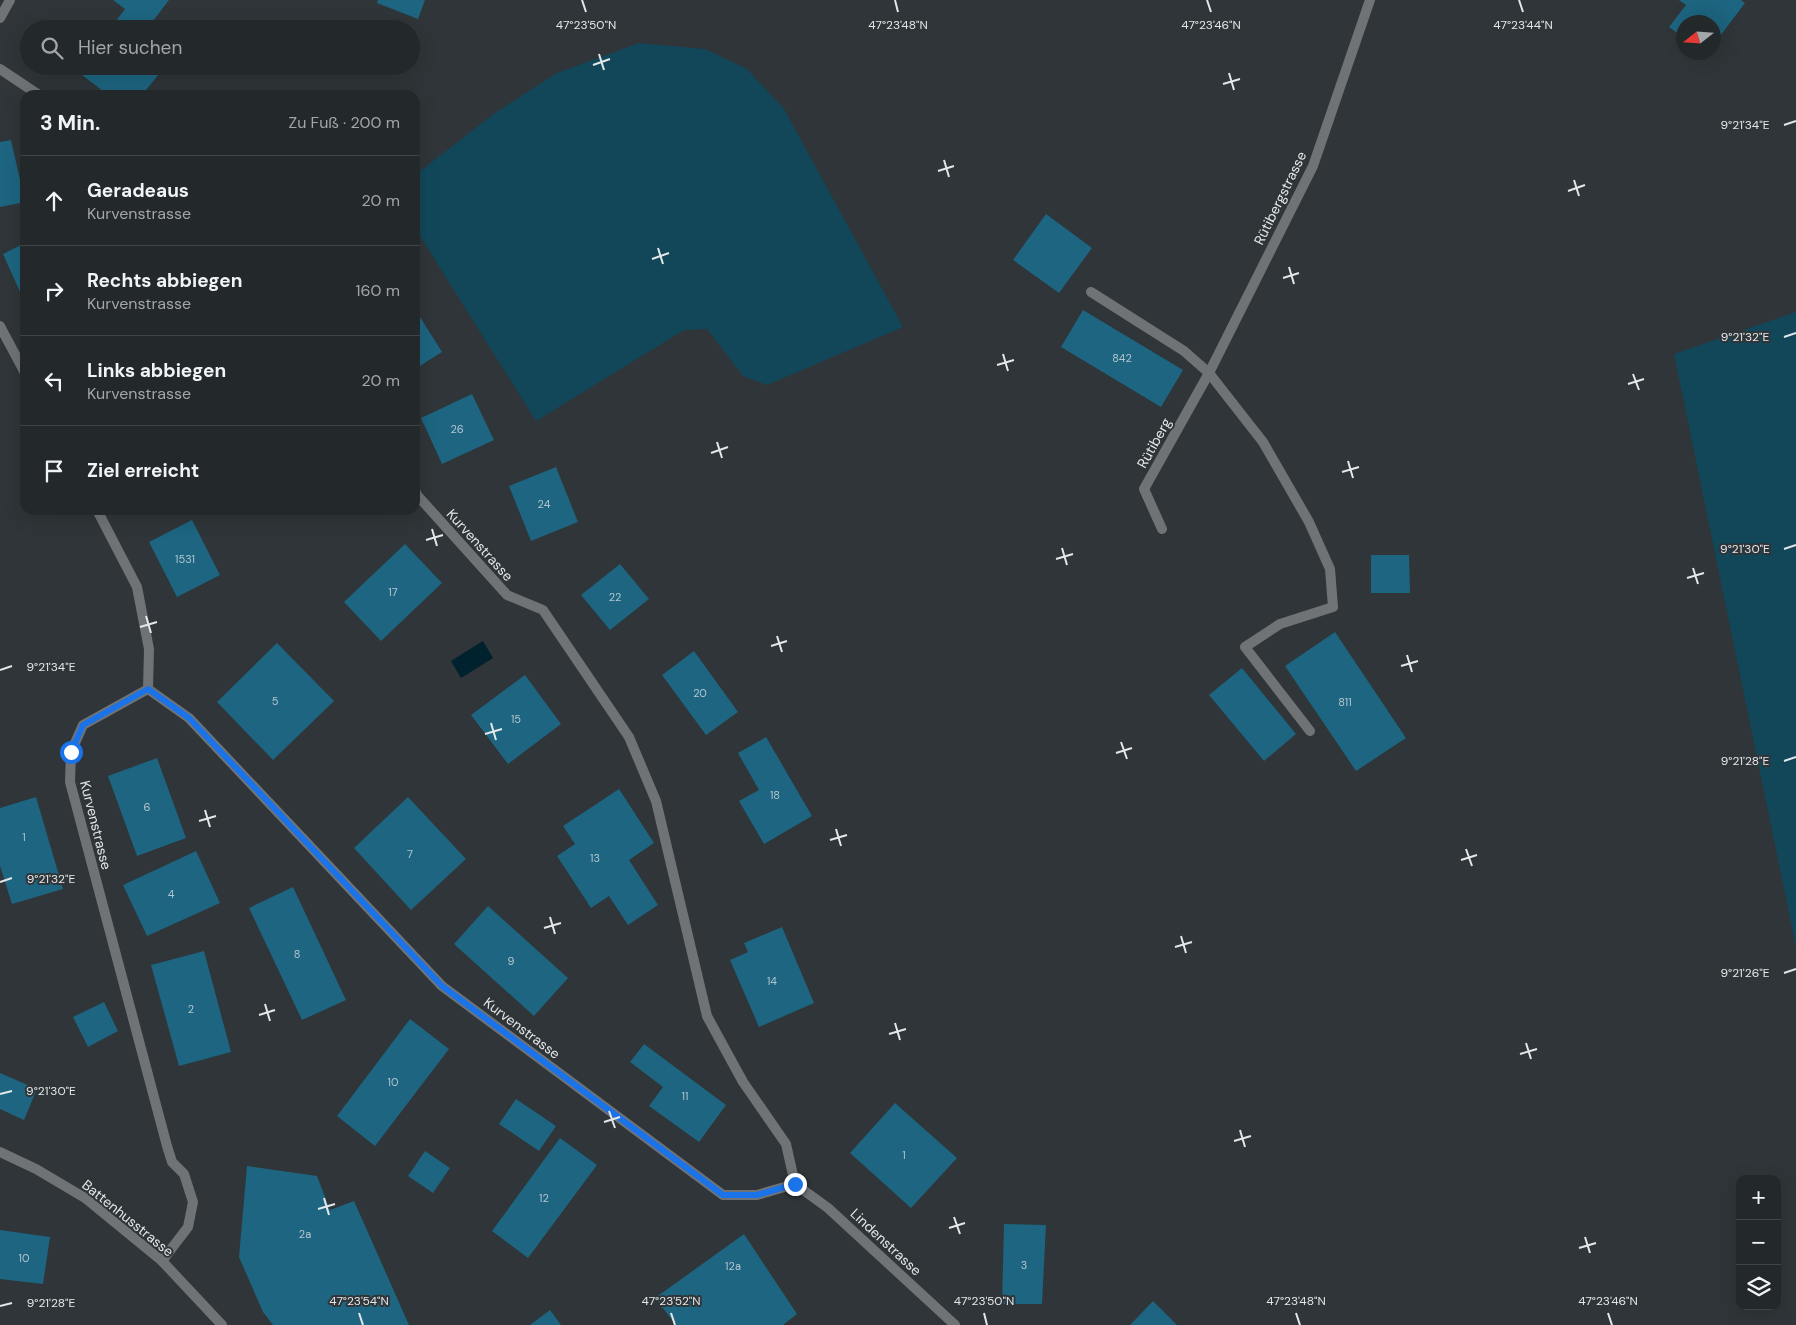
<!DOCTYPE html>
<html lang="de">
<head>
<meta charset="utf-8">
<style>
	:root { --surface:#23282a; --page:#2f3436; --text:#f1f3f6; --muted:#a3a6a8; --line:#404447 }
	body { margin:0; font-family:"DM Sans",sans-serif; background:var(--page); color:var(--text) }
	.controls { position:absolute; right:15px; bottom:15px; display:grid; overflow:hidden; border-radius:10px; box-shadow:0 5px 20px #0002 }
	.controls button { width:45px; height:45px; display:grid; place-items:center; padding:0; border:0; border-bottom:1px solid var(--line); background:var(--surface); color:var(--text); font:25px sans-serif }
	.compass { position:absolute; left:1676px; top:15px; width:45px; height:45px; border-radius:50%; background:var(--surface); box-shadow:0 5px 20px #0002; rotate:253deg }
	.stop { position:absolute; width:15px; height:15px; margin:-11px; border:4px solid #1a73e8; border-radius:50%; background:#fff }
	.stop.end { background:#1a73e8; border-color:#fff; box-shadow:0 1px 5px #0008 }
	.list { margin:0; padding:0; list-style:none }
	h2 { display:flex; justify-content:space-between; align-items:center; height:65px; margin:0; padding:0 20px; font-size:21px }
	h2 small { font-size:16px; font-weight:400; color:var(--muted) }
	.list li { display:grid; grid-template-columns:32px 1fr auto; gap:15px; align-items:center; box-sizing:border-box; height:90px; padding:0 20px; border-top:1px solid var(--line) }
	.list b { display:block; font-size:19px; white-space:nowrap }
	.list p { margin:0; font-size:16px; white-space:nowrap; color:var(--muted) }
	.list em { font-size:16px; font-style:normal; color:var(--muted) }
	.icon { flex:none; width:28px; height:28px; fill:none; stroke:currentColor; stroke-width:2; stroke-linecap:round; stroke-linejoin:round }
	.map { position:relative; flex:none; width:1796px; height:1325px; overflow:hidden }
	.search { position:absolute; background:var(--surface); box-shadow:0 5px 20px #0002; left:20px; top:20px; width:400px; height:55px; display:flex; align-items:center; gap:12px; box-sizing:border-box; padding:0 18px; border-radius:28px; color:var(--muted); font-size:19px }
	.panel { position:absolute; background:var(--surface); box-shadow:0 5px 20px #0002; left:20px; top:90px; width:400px; height:425px; border-radius:15px }
	.map>svg:first-child { display:block }
	.green { fill:#12475a }
	.water { fill:#00212e }
	.building { fill:#1d6580 }
	.lines { fill:none; stroke-linecap:round; stroke-linejoin:round }
	.service { stroke:#707375; stroke-width:10 }
	.minor { stroke:#707375; stroke-width:10 }
	.tertiary { stroke:#707375; stroke-width:10 }
	.route { stroke:#1a73e8; stroke-width:6 }
	.ticks { fill:none; stroke:#e3e7e9; stroke-width:2 }
	.labels { text-anchor:middle; dominant-baseline:central; stroke-width:4; stroke-linejoin:round; paint-order:stroke }
	.number-label { font-size:11px; fill:#b2c6cf }
	.street-label { font-size:14px; fill:#e3e7e9; stroke:#2f3538 }
	.ticks-label { font-size:12px; text-anchor:middle; fill:#e3e7e9; stroke:#2f3538; stroke-width:4; stroke-linejoin:round; paint-order:stroke }
</style>
</head>
<body>
<div class="map">
<svg width="1796" height="1325" viewBox="0 0 1796 1325">
	<rect width="100%" height="100%" fill="#2f3538"/>
	<path class="green" d="M639 43 705 49 747 69 784 109 903 327 767 385 743 376 707 329 684 330 536 421 415 228V175L495 113 557 73Z
		M1796 312V947L1674 354Z"/>
	<path class="water" d="M483 641 493 658 461 678 451 661Z"/>
	<path class="building" d="M113 0H169L147 29H110L125 9Z
		M378 0H425L418 19 377 3Z
		M1679 0H1741L1745 3 1714 44V22H1684V38L1669 27 1686 5Z
		M80 66H148L159 74 142 95H108L77 71Z
		M11 140 25 202 0 207V142Z
		M1046 214 1092 248 1059 293 1013 260Z
		M25 243V303L3 254Z
		M415 309 442 352 415 369Z
		M1083 310 1183 370 1161 407 1061 347Z
		M472 394 494 440 442 464 421 418Z
		M556 467 578 522 531 541 509 486Z
		M192 520 220 575 177 597 149 542Z
		M405 544 442 583 381 641 344 602Z
		M1371 555H1409L1410 593H1371Z
		M620 564 649 599 610 630 581 595Z
		M1335 632 1406 738 1356 771 1285 666Z
		M277 643 334 701 273 760 217 702Z
		M694 651 738 712 706 735 662 675Z
		M1242 668 1296 734 1264 761 1209 695Z
		M525 675 561 724 508 764 471 715Z
		M766 737 812 816 764 844 739 801 759 790 738 753Z
		M157 758 186 838 137 856 108 776Z
		M619 789 654 843 629 860 658 905 628 925 609 896 591 908 557 856 575 844 563 826Z
		M36 797 63 889 12 904 0 866V808Z
		M408 797 466 859 411 910 354 848Z
		M196 851 220 903 147 936 123 885Z
		M293 887 346 1000 302 1020 249 908Z
		M488 906 568 978 534 1016 454 944Z
		M782 927 814 1003 759 1027 730 960 748 952 744 943Z
		M204 951 231 1052 179 1066 151 965Z
		M104 1002 118 1031 88 1047 73 1017Z
		M410 1019 449 1049 375 1146 337 1116Z
		M644 1044 726 1105 699 1142 649 1106 663 1087 630 1062Z
		M0 1073 37 1089 24 1120 0 1109Z
		M516 1099 556 1126 539 1151 499 1124Z
		M895 1103 957 1158 911 1208 850 1153Z
		M560 1138 597 1165 528 1258 492 1231Z
		M425 1151 450 1168 433 1193 408 1176Z
		M247 1166 317 1176 330 1210 354 1201 409 1325H273L263 1312 239 1257Z
		M1004 1224 1046 1225 1042 1304H1002Z
		M0 1230 50 1237 43 1284 0 1279Z
		M744 1234 797 1314 783 1325H676L655 1298Z
		M1153 1301 1177 1325H1130Z
		M550 1310 561 1325H530Z"/>
	<g class="lines">
		<path class="service" d="M0 18 10 0
			M1091 292 1184 351 1209 373 1263 442 1309 522 1330 569 1333 607 1280 624 1245 647 1310 731"/>
		<path class="minor" d="M0 69 39 95
			M0 326 25 373
			M415 490 417 495 507 595 543 610 629 737 656 801 707 1016 743 1082 786 1144 795 1184
			M97 510 137 587 149 649 148 689
			M1162 529 1144 489 1209 373 1313 166 1370 0
			M148 689 189 718 442 986 723 1195H757L795 1184
			M148 689 83 725 71 752 70 782 167 1146 172 1162 184 1174 193 1202 188 1227 162 1261
			M795 1184 828 1208 955 1325"/>
		<path class="tertiary" d="M0 1152 36 1169 85 1198 162 1261 222 1325"/>
	</g>
	<g class="lines">
		<path class="route" d="M71 752 83 725 148 689 189 718 442 986 723 1195H757L795 1184"/>
	</g>
	<path class="ticks" d="M582 0 586 12M895 0 898 12M1207 0 1211 12M1519 0 1523 12M599 54 604 70M593 65 610 59M1229 73 1234 90M1223 84 1240 79M1784 125 1796 121M944 160 949 177M938 171 954 166M1574 180 1579 196M1568 191 1585 185M658 248 663 264M652 259 669 253M1289 267 1294 284M1283 278 1299 273M1784 337 1796 333M1003 354 1008 371M997 365 1014 360M1633 374 1639 390M1628 384 1644 379M717 442 722 458M711 453 728 447M1348 461 1353 478M1342 472 1359 467M432 529 437 546M426 540 443 535M1062 548 1067 565M1784 549 1796 545M1056 559 1073 554M1693 568 1698 584M1687 578 1704 573M146 616 151 633M140 627 157 622M777 636 782 652M771 646 787 641M1407 655 1412 672M1401 666 1418 661M0 670 12 666M491 723 496 740M485 734 502 729M1121 742 1127 759M1116 753 1132 748M1784 761 1796 757M205 810 210 827M199 821 216 816M836 829 841 846M830 840 847 835M1466 849 1472 866M1461 860 1477 855M0 882 12 878M550 917 555 934M544 928 561 923M1181 936 1186 953M1175 947 1192 942M1784 973 1796 969M265 1004 270 1021M259 1015 275 1010M895 1023 900 1040M889 1034 906 1029M1526 1043 1531 1059M1520 1054 1537 1049M0 1094 12 1091M609 1111 615 1128M604 1122 620 1117M1240 1130 1245 1147M1234 1141 1251 1136M324 1198 329 1215M318 1209 335 1204M954 1217 960 1234M949 1228 965 1223M1585 1237 1590 1253M1579 1248 1596 1243M0 1306 12 1303M359 1313 363 1325M671 1313 675 1325M984 1313 987 1325M1296 1313 1300 1325M1608 1313 1612 1325"/>
	<g class="labels">
		<g class="number-label">
			<text x="1122" y="358">842</text>
			<text x="457" y="429">26</text>
			<text x="544" y="504">24</text>
			<text x="185" y="559">1531</text>
			<text x="393" y="592">17</text>
			<text x="615" y="597">22</text>
			<text x="700" y="693">20</text>
			<text x="275" y="701">5</text>
			<text x="1345" y="702">811</text>
			<text x="516" y="719">15</text>
			<text x="775" y="795">18</text>
			<text x="147" y="807">6</text>
			<text x="24" y="837">1</text>
			<text x="410" y="854">7</text>
			<text x="595" y="858">13</text>
			<text x="171" y="894">4</text>
			<text x="297" y="954">8</text>
			<text x="511" y="961">9</text>
			<text x="772" y="981">14</text>
			<text x="191" y="1009">2</text>
			<text x="393" y="1082">10</text>
			<text x="685" y="1096">11</text>
			<text x="904" y="1155">1</text>
			<text x="544" y="1198">12</text>
			<text x="305" y="1234">2a</text>
			<text x="24" y="1258">10</text>
			<text x="1024" y="1265">3</text>
			<text x="733" y="1266">12a</text>
		</g>
		<g class="street-label">
			<text transform="translate(1280 198) rotate(-64)">Rütibergstrasse</text>
			<text transform="translate(1154 443) rotate(-61)">Rütiberg</text>
			<text transform="translate(480 545) rotate(48)">Kurvenstrasse</text>
			<text transform="translate(96 825) rotate(76)">Kurvenstrasse</text>
			<text transform="translate(522 1028) rotate(37)">Kurvenstrasse</text>
			<text transform="translate(128 1218) rotate(39)">Battenhusstrasse</text>
			<text transform="translate(886 1242) rotate(43)">Lindenstrasse</text>
		</g>
	</g>
	<g class="ticks-label">
		<text x="898" y="29">47°23'48"N</text>
		<text x="586" y="29">47°23'50"N</text>
		<text x="1211" y="29">47°23'46"N</text>
		<text x="1523" y="29">47°23'44"N</text>
		<text x="1745" y="129">9°21'34"E</text>
		<text x="1745" y="341">9°21'32"E</text>
		<text x="1745" y="553">9°21'30"E</text>
		<text x="51" y="671">9°21'34"E</text>
		<text x="1745" y="765">9°21'28"E</text>
		<text x="51" y="883">9°21'32"E</text>
		<text x="1745" y="977">9°21'26"E</text>
		<text x="51" y="1095">9°21'30"E</text>
		<text x="359" y="1305">47°23'54"N</text>
		<text x="671" y="1305">47°23'52"N</text>
		<text x="984" y="1305">47°23'50"N</text>
		<text x="1296" y="1305">47°23'48"N</text>
		<text x="1608" y="1305">47°23'46"N</text>
		<text x="51" y="1307">9°21'28"E</text>
	</g>
</svg>
<div class="controls">
<button>+</button>
<button>−</button>
<button><svg class="icon" aria-label="layers" viewBox="0 0 24 24"><path d="M12 4l9 5-9 5-9-5zM3 14l9 5 9-5"/></svg></button>
</div>
<svg class="compass" viewBox="-18 -18 36 36"><path d="M0-13l5 13h-10z" fill="#e53935"/><path d="M0 13l5-13h-10z" fill="#a3a6a8"/></svg>
<div class="stop" style="left:71px;top:752px"></div>
<div class="stop end" style="left:795px;top:1184px"></div>
<div class="search"><svg class="icon" aria-label="search" viewBox="0 0 24 24"><circle cx="10" cy="10" r="6"/><path d="M15 15l6 6"/></svg>Hier suchen</div>
<section class="panel">
<h2>3 Min.<small>Zu Fuß · 200 m</small></h2>
<ul class="list">
<li><svg class="icon" aria-label="ahead" viewBox="0 0 24 24"><path d="M12 20V5M6 11l6-6 6 6"/></svg><div><b>Geradeaus</b><p>Kurvenstrasse</p></div><em>20 m</em></li>
<li><svg class="icon" aria-label="right" viewBox="0 0 24 24"><path d="M7 20v-9h11M14 6l5 5-5 5"/></svg><div><b>Rechts abbiegen</b><p>Kurvenstrasse</p></div><em>160 m</em></li>
<li><svg class="icon" aria-label="left" viewBox="0 0 24 24"><path d="M17 20v-9H6M10 6l-5 5 5 5"/></svg><div><b>Links abbiegen</b><p>Kurvenstrasse</p></div><em>20 m</em></li>
<li><svg class="icon" aria-label="arrive" viewBox="0 0 24 24"><path d="M6 21V4h12l-3 4 3 4H6"/></svg><div><b>Ziel erreicht</b></div></li>
</ul>
</section>
</div>
</body>
</html>
